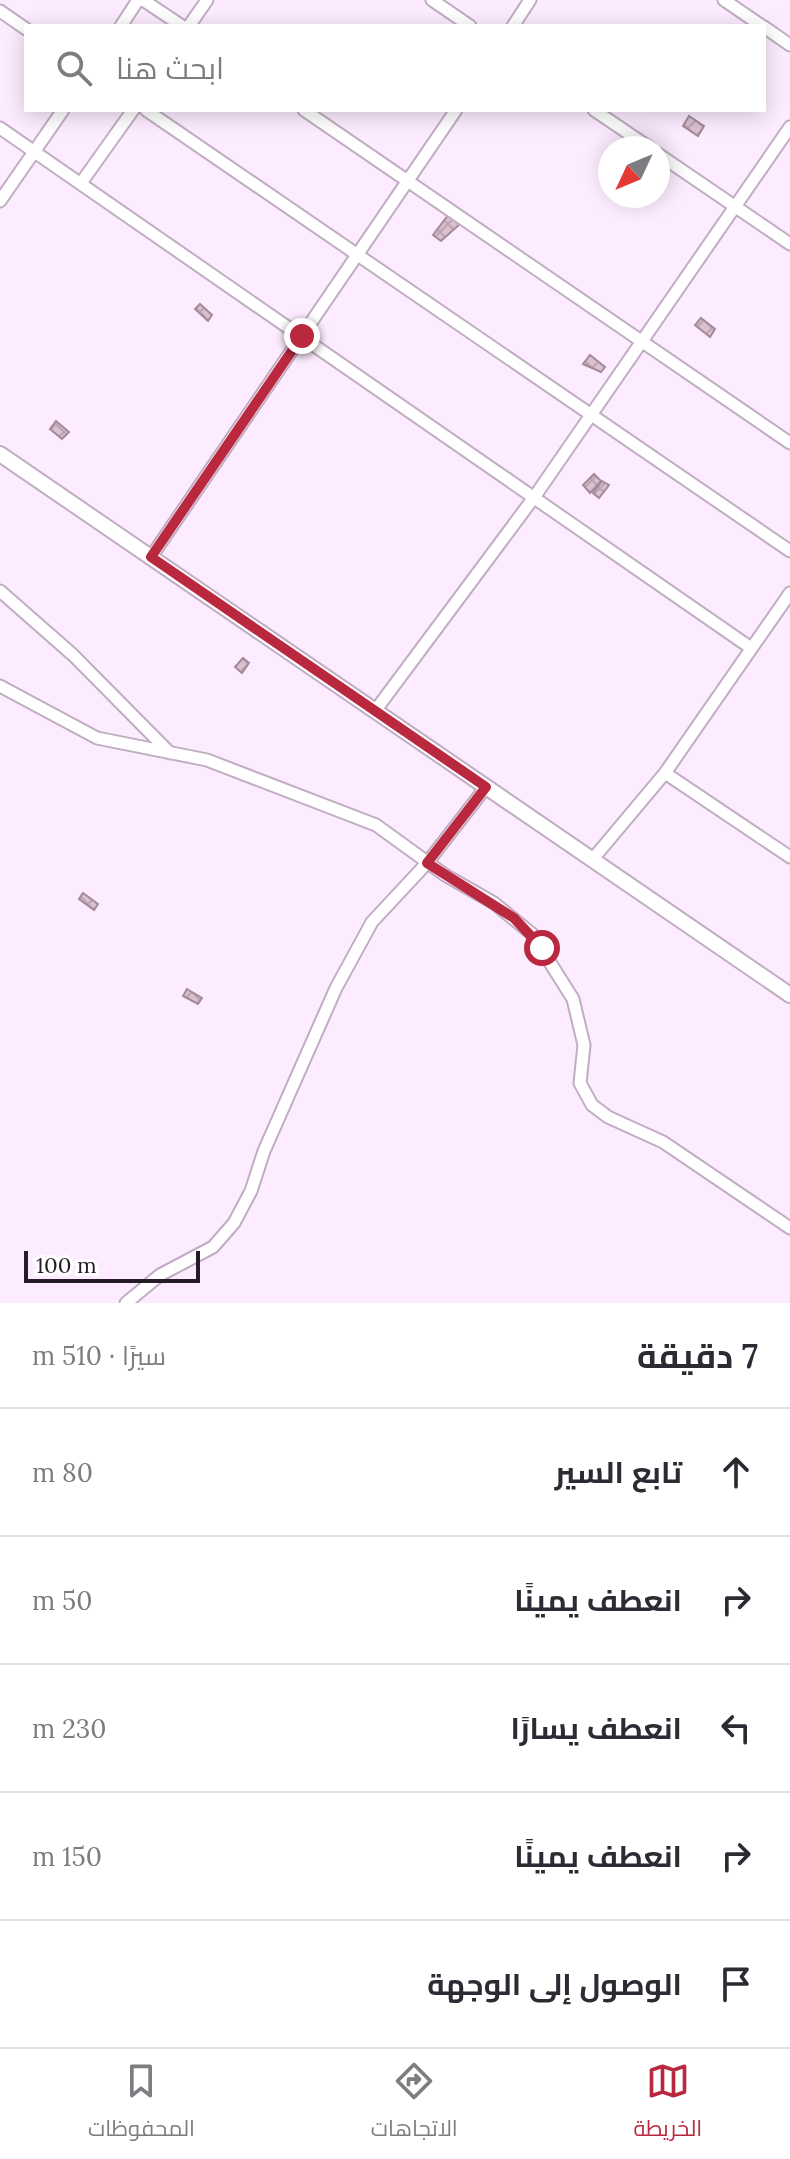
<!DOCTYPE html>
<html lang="ar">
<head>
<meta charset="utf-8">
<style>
	:root { --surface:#fff; --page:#f2f2f3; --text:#2b2b33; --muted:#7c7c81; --line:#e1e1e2; --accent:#ba2840 }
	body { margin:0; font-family:Lora,Cairo,serif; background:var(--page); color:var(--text); direction:rtl }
	.compass { position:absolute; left:598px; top:136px; width:72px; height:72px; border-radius:50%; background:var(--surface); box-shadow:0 4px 20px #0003; rotate:226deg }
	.scale { position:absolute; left:24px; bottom:20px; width:176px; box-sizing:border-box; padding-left:8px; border:4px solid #241d25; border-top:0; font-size:22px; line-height:28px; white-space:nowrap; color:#241d25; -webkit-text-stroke:6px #fff; paint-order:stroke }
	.stop { position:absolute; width:24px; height:24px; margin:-18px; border:6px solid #ba2840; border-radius:50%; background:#fff }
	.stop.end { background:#ba2840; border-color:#fff; box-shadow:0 2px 8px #0008 }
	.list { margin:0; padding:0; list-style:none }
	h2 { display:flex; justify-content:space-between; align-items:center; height:104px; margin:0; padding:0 32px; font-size:34px }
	h2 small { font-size:26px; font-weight:400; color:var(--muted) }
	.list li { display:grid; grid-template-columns:52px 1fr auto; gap:24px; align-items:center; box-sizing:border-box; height:128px; padding:0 32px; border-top:2px solid var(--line) }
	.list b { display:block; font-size:30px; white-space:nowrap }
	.list em { font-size:26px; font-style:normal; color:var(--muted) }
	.icon { flex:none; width:44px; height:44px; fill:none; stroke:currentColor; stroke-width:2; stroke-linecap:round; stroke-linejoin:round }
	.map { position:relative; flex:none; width:790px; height:1303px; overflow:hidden; direction:ltr }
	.search { position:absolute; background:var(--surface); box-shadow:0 4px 20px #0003; left:24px; right:24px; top:24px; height:88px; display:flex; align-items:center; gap:20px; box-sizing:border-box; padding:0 28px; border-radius:0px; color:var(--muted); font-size:30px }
	.sheet { height:744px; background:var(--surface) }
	nav { display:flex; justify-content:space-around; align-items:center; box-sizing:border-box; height:112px; border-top:2px solid var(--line); background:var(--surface); font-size:22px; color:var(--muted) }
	nav a { display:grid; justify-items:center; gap:4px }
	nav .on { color:var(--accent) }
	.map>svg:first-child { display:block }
	.building { fill:url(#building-cross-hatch); stroke:#a48a99; stroke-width:2 }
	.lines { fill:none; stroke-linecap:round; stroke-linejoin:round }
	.minor-casing { stroke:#c1adc3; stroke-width:15 }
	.tertiary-casing { stroke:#c1adc3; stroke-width:18 }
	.minor { stroke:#fff; stroke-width:11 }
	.tertiary { stroke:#fff; stroke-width:14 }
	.route { stroke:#ba2840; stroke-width:10 }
</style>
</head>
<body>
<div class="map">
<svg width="790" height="1303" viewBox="0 0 790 1303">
	<defs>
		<pattern id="building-cross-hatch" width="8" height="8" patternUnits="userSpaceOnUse" patternTransform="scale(2)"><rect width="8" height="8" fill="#dbc0d0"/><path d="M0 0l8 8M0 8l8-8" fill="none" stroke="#bca5b2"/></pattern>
	</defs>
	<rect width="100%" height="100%" fill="#fdecff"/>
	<path class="building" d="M689 116 704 126 698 136 683 126Z
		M449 214 461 223 441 241 433 235Z
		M200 304 212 315 208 321 195 309Z
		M701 318 715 329 710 337 695 325Z
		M590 355 605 367 601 372 583 364Z
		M56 421 69 432 62 439 50 429Z
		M594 474 601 481 590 493 583 485Z
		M602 481 609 485 599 498 593 493Z
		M243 658 249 663 242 673 235 667Z
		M83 893 98 904 94 910 79 899Z
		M187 989 202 998 198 1004 183 996Z"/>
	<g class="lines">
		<g class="minor-casing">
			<path id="minor" d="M143 0 182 26
				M432 0 470 26
				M724 0 762 26
				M0 11 26 29
				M121 26 138 0
				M189 26 207 0
				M513 26 530 0
				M764 27 790 45
				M146 110 790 551
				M304 110 790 443
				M594 110 650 148
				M0 128 751 648
				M658 154 790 244
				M81 183 133 110
				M0 201 63 110
				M151 557 456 110
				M0 591 73 655 170 753
				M0 686 97 738 207 760 376 825 445 875 494 903 532 934 573 999 584 1045 580 1083 592 1105 608 1117 663 1142 790 1228
				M375 711 535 496 790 127
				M665 773 790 857
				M592 860 665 773 790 593
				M126 1303 160 1275 213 1247 234 1223 251 1191 264 1151 336 988 372 922 427 863 486 787"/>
		</g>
		<g class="tertiary-casing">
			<path id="tertiary" d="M0 454 790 995"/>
		</g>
		<use href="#minor" class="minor"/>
		<use href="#tertiary" class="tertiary"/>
	</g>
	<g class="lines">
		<path class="route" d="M302 336 151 557 486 787 427 863 514 918 542 948"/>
	</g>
</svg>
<svg class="compass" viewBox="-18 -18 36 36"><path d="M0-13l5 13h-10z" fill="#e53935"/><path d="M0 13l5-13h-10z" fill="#7c7c81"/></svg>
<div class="scale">100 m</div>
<div class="stop" style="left:542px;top:948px"></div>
<div class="stop end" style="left:302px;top:336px"></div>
<div class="search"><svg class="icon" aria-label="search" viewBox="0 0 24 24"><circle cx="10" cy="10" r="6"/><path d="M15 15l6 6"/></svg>ابحث هنا</div>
</div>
<section class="sheet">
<h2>7 دقيقة<small>سيرًا · 510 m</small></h2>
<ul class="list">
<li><svg class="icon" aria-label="ahead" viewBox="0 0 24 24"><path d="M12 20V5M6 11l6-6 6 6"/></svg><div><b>تابع السير</b></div><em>80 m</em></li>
<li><svg class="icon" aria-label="right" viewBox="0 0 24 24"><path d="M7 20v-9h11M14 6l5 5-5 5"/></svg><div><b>انعطف يمينًا</b></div><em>50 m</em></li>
<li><svg class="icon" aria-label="left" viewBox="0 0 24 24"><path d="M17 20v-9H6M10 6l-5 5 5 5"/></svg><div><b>انعطف يسارًا</b></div><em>230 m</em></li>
<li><svg class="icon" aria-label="right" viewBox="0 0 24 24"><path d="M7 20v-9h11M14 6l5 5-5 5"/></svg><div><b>انعطف يمينًا</b></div><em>150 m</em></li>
<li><svg class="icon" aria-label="arrive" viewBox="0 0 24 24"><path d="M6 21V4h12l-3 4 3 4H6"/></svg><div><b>الوصول إلى الوجهة</b></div></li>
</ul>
</section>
<nav>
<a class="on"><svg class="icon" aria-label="map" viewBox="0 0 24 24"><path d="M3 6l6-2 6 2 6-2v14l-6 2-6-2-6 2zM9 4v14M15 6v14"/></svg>الخريطة</a>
<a><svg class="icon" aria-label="directions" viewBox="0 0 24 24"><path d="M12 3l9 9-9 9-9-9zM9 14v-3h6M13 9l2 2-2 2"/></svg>الاتجاهات</a>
<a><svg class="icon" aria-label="saved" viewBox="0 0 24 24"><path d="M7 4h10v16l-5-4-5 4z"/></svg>المحفوظات</a>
</nav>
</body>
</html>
